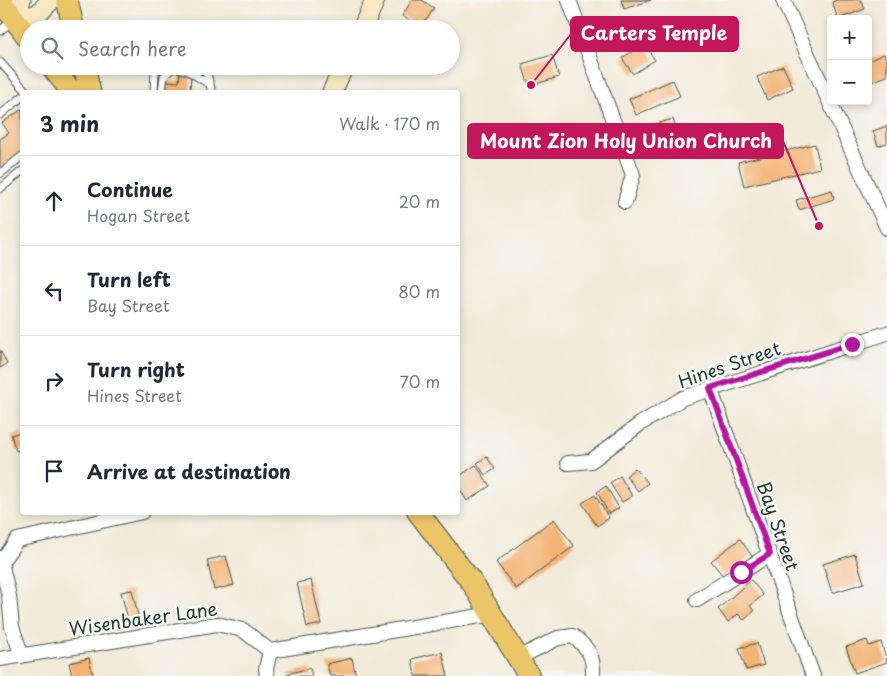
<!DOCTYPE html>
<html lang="en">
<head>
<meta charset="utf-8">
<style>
	:root { --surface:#fff; --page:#f2f2f3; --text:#1f2937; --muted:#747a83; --line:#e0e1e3 }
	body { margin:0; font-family:"Playpen Sans",sans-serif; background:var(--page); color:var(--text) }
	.controls { position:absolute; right:15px; top:15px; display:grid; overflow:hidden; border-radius:5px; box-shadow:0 2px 8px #0003 }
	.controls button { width:45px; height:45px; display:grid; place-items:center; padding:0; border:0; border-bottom:1px solid var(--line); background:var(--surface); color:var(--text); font:25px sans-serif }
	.stop { position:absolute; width:15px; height:15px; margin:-11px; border:4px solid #b5179e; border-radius:50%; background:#fff }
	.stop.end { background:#b5179e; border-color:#fff; box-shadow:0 1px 5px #0008 }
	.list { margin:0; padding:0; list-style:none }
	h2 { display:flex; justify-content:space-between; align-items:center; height:65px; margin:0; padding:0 20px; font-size:21px }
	h2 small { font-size:16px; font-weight:400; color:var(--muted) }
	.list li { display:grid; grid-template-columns:32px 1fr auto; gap:15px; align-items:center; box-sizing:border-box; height:90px; padding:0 20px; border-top:1px solid var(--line) }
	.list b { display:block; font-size:19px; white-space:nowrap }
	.list p { margin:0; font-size:16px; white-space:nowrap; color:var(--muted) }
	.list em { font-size:16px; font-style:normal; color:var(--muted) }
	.icon { flex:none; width:28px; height:28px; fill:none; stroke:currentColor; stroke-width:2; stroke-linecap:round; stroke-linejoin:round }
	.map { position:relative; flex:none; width:887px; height:676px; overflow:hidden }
	.search { position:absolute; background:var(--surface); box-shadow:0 2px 8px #0003; left:20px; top:20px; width:440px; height:55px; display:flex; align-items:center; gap:12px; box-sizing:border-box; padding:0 18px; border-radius:28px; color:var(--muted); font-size:19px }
	.panel { position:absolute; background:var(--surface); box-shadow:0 2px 8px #0003; left:20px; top:90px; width:440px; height:425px; border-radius:5px }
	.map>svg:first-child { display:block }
	.building { fill:#f4b374 }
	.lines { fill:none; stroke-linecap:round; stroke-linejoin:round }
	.lane-casing { stroke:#3f574d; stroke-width:9 }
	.street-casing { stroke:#3f574d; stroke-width:16 }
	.secondary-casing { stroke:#3f574d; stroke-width:21 }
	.primary-casing { stroke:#3f574d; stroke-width:23 }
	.lane { stroke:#fff; stroke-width:7 }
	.street { stroke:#fff; stroke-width:14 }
	.secondary { stroke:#f7e8c3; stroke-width:19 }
	.primary { stroke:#ebc669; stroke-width:21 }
	.route { stroke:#b5179e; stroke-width:6 }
	.labels { text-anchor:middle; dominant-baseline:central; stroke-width:5; stroke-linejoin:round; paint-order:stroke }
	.street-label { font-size:18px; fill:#1f3d34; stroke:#f6f6f2 }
	.leader { fill:none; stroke:#c2185b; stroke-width:2 }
	.callout-dot { fill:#c2185b; stroke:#f6f6f2; stroke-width:2 }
	.callout { fill:#c2185b; stroke:#c2185b; stroke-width:2 }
	.callout-label { font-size:19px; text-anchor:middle; font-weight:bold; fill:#fff }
</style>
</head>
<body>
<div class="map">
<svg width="887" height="676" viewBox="0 0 887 676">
	<rect width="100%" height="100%" fill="#f6f6f2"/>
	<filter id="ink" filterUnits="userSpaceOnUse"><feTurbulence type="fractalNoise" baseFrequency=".02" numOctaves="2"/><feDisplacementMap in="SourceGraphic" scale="10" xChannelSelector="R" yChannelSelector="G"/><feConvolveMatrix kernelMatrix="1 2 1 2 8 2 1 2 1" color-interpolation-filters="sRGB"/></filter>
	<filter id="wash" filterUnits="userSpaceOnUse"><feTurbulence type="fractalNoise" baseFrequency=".0096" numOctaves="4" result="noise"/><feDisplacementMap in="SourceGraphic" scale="20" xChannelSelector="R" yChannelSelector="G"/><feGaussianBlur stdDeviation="1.12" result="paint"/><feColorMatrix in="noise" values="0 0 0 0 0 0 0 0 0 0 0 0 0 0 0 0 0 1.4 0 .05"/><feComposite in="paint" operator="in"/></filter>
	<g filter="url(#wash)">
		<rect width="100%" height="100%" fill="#f2ead8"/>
		<g id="blocks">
			<path class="building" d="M412 0H422L434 8 421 28 402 16Z
				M621 0H651L624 9Z
				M837 0H861L865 9 838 19 832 2Z
				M644 44 655 60 633 74 622 58Z
				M884 54 887 62V76L868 83V61Z
				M552 55 559 77 529 86 522 64Z
				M783 66 793 88 767 100 757 77Z
				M180 72 191 73 190 92H167V81L179 82Z
				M673 80 680 96 636 115 629 99Z
				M22 109V154L0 169V139L9 133 2 123Z
				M673 119 678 136 648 145 643 128Z
				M887 126V143L878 146 873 131Z
				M815 144 820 168 744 186 738 162Z
				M832 190 834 199 799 210 796 200Z
				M0 350 7 364 0 368Z
				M22 432V449L16 451 11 435Z
				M487 457 495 469 485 475 477 463Z
				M476 465 490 486 467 501 458 486V477Z
				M635 468 648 483 638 491 626 476Z
				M620 476 632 496 622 502 610 483Z
				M606 486 619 508 609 514 597 492Z
				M595 495 609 518 597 526 582 503Z
				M554 519 574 546 516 589 496 562Z
				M740 539 752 556 724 577 711 561Z
				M855 554 864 583 832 593 823 564Z
				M226 556 234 585 214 590 207 560Z
				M311 580 321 624 307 627 297 583Z
				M751 580 763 595 750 606 754 611 744 620 738 614 728 622 718 609Z
				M132 590 140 624 130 627 121 592Z
				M867 640 869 646 881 642 887 662 855 673 846 647Z
				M757 643 764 665 746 670 739 648Z
				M442 652 448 676H415L412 659Z
				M89 658 93 676H72L69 663Z
				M352 658 356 676H330L327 664Z
				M310 668 312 676H287V674Z"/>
		</g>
	</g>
	<g filter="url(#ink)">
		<use href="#blocks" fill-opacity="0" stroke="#3f574d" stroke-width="1"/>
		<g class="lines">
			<g class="lane-casing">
				<path id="lane" d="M0 31 13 20
					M0 62 27 92
					M200 66 207 74 212 92
					M154 92 155 73 158 66
					M162 92 164 76 173 68C189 67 196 78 210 84
					M0 115 22 97
					M0 174 22 156
					M0 189 22 171"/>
			</g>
			<g class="street-casing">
				<path id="street" d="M569 0 633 175 625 202
					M783 0 887 228
					M710 388 813 676
					M568 463 591 461 640 424 683 398 887 333
					M0 558 9 596 12 627 22 656
					M2 561 17 540 142 512
					M697 600 770 554
					M518 658 558 638 573 636C588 648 594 655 593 676
					M0 659 217 624 243 630 270 651 492 614
					M267 676 266 669 270 651"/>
			</g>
			<g class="secondary-casing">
				<path id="secondary" d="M14 20 38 14 51 0
					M14 20 21 0
					M362 29 375 0
					M332 92 344 66"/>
			</g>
			<g class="primary-casing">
				<path id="primary" d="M0 0 29 39
					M67 0 74 29
					M51 66 72 92
					M84 66 90 92
					M418 512 473 584 529 676"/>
			</g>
			<use href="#lane" class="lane"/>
			<use href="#street" class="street"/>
			<use href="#secondary" class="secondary"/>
			<use href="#primary" class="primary"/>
		</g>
	</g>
	<g class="lines" filter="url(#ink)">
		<path class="route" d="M741 572 770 554 710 388 852 344"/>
	</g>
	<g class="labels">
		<g class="street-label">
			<text transform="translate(729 364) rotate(-19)">Hines Street</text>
			<text transform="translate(779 526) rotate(71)">Bay Street</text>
			<text transform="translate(143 618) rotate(-8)">Wisenbaker Lane</text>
		</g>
	</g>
	<path class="leader" d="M531 85L571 34M819 226L783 141"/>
	<g class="callout-dot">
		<circle cx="531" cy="85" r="5"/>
		<circle cx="819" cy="226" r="5"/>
	</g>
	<g class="callout">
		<rect x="571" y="17" width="167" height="34" rx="5"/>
		<rect x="468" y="124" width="315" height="34" rx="5"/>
	</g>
	<g class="callout-label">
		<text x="654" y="40">Carters Temple</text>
		<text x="626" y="148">Mount Zion Holy Union Church</text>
	</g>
</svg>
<div class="controls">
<button>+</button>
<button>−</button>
</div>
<div class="stop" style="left:741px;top:572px"></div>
<div class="stop end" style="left:852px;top:344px"></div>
<div class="search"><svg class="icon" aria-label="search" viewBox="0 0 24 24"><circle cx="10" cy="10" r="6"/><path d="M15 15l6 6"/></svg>Search here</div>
<section class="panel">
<h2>3 min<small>Walk · 170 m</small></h2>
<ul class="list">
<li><svg class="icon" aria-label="ahead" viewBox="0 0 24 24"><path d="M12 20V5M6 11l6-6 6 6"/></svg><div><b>Continue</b><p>Hogan Street</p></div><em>20 m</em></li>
<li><svg class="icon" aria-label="left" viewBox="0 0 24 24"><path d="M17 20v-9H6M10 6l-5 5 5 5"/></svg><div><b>Turn left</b><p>Bay Street</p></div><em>80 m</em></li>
<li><svg class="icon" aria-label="right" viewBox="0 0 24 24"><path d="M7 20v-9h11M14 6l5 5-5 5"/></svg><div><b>Turn right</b><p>Hines Street</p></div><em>70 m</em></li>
<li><svg class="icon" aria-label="arrive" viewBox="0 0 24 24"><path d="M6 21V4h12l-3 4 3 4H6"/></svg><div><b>Arrive at destination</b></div></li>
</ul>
</section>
</div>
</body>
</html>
